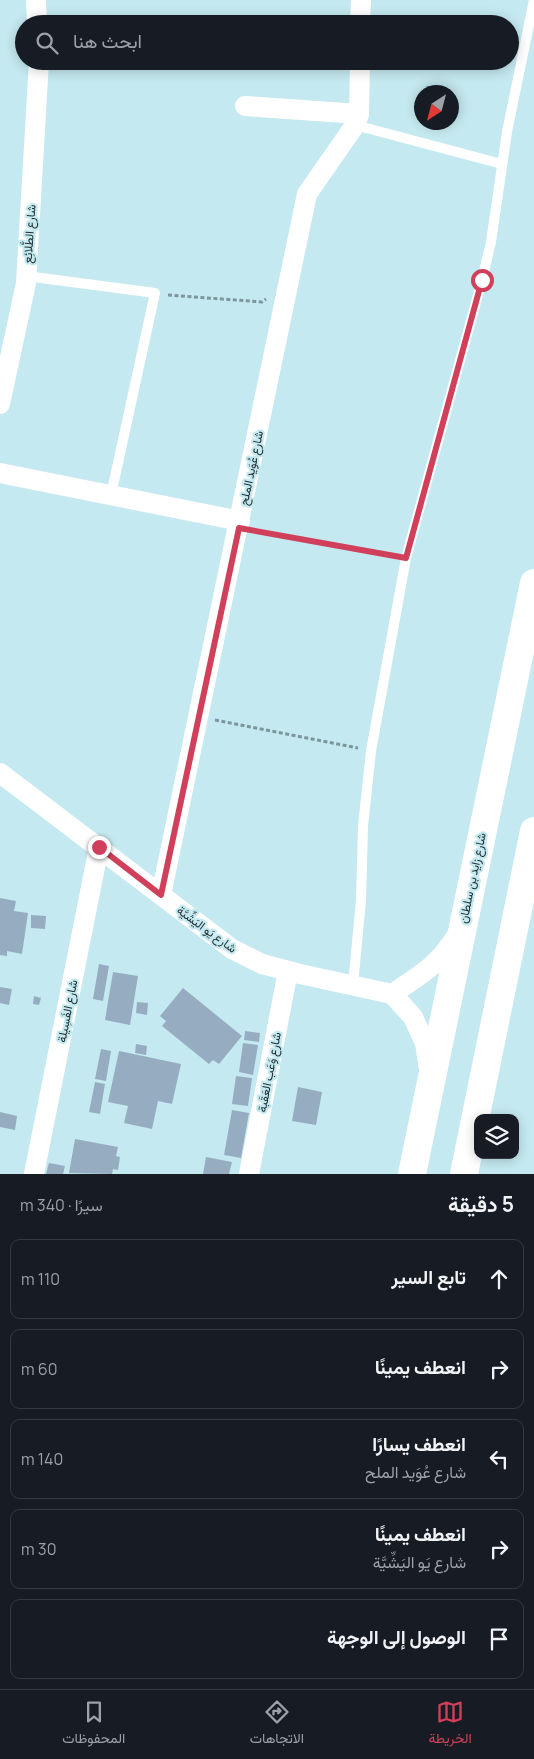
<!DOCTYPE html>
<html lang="ar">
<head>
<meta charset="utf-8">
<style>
	:root { --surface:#171b24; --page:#20242c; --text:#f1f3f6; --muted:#9ea1a6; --line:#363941; --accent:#d1405a }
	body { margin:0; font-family:Manrope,Vazirmatn,sans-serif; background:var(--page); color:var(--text); direction:rtl }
	.controls { position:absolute; right:15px; bottom:15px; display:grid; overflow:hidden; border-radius:10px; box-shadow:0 2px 12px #0003 }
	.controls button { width:45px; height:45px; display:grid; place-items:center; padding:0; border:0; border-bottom:1px solid var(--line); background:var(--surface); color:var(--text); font:25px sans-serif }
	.compass { position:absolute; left:414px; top:85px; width:45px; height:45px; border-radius:50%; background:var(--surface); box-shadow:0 2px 12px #0003; rotate:216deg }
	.stop { position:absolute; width:15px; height:15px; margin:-11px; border:4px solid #d1405a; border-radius:50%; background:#fff }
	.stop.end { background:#d1405a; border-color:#fff; box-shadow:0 1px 5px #0008 }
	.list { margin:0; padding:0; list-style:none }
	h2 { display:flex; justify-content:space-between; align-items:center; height:65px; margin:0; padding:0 20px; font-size:21px }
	h2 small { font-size:16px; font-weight:400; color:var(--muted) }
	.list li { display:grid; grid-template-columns:32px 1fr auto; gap:15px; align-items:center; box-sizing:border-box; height:80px; margin:0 10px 10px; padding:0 10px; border:1px solid var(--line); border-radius:10px }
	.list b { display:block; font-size:19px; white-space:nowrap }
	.list p { margin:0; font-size:16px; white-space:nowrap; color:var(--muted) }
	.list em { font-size:16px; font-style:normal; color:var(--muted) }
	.icon { flex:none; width:28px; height:28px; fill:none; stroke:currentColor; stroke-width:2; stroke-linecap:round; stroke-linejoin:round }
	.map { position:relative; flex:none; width:534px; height:1174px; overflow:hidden; direction:ltr }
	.search { position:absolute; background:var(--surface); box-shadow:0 2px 12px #0003; left:15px; right:15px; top:15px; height:55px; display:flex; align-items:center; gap:12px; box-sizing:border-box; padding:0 18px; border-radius:28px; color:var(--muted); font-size:19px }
	.sheet { height:515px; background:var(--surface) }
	nav { display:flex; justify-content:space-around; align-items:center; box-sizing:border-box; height:70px; border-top:1px solid var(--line); background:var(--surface); font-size:14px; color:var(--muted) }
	nav a { display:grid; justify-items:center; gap:2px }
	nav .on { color:var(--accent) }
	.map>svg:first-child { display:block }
	.building { fill:#96adc1 }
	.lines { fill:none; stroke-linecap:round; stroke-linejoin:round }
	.path { stroke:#7c969b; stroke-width:3; stroke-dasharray:4 2.5; stroke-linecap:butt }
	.service { stroke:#fff; stroke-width:10 }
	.minor { stroke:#fff; stroke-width:20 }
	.trunk { stroke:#fff; stroke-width:28 }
	.route { stroke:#d1405a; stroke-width:6 }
	.labels { text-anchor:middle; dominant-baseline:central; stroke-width:4.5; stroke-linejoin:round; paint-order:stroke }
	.street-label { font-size:12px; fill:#222f32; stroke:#c5e9f0 }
</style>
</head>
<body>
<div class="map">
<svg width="534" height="1174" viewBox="0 0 534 1174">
	<rect width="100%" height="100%" fill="#c5e9f0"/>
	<path class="building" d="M0 898 16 901 14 911 28 913 22 954 7 951V956L0 955Z
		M31 915 46 916 45 929 31 928Z
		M99 964 109 966 103 1001 93 999Z
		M113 972 138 976 130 1025 105 1020Z
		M0 987 12 989 9 1005 0 1003Z
		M183 988 242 1036 219 1064 213 1060 209 1064 162 1026 166 1021 160 1016Z
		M34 996 41 998 39 1005 33 1004Z
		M137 1002 148 1003 147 1015 136 1013Z
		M245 1031 260 1033 259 1042 244 1040Z
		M243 1043 258 1045 253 1075 239 1072Z
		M136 1044 147 1046 146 1055 135 1053Z
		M101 1049 111 1051 106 1081 95 1079Z
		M119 1051 181 1064 172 1104 158 1101 152 1129 124 1123 128 1106 108 1102Z
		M236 1076 252 1078 248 1106 232 1104Z
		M95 1082 105 1084 100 1114 89 1112Z
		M298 1087 322 1092 316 1125 292 1121Z
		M232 1110 249 1113 241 1158 224 1155Z
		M0 1112 17 1116 15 1130 0 1127Z
		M75 1139 118 1147 116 1156 120 1157 118 1170 113 1169 112 1174 69 1173Z
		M206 1157 232 1162 229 1174H203Z
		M49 1163 65 1166 63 1174H46Z"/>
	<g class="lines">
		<path class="path" d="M168 295 262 302 266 299
			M254 531 393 556
			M215 720 358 748"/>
		<path class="service" d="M355 125 502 164
			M26 276 155 293 111 495
			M353 985 361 900 363 826 371 751 406 558 482 280 491 242 507 132 534 0"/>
		<path class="minor" d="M36 0 37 24
			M360 24 361 0
			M245 106 359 114
			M0 404 26 283 39 61
			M0 473 240 521
			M0 773 232 949 262 964 300 974 392 994 413 1017 425 1043 429 1070
			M161 895 307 194 355 125 359 114 360 61
			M392 994C422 974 439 965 458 933
			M34 1174 99 847
			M249 1174 288 971"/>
		<path class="trunk" d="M412 1174 534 583
			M464 1174 534 831"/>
	</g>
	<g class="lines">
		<path class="route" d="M99 847 161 895 239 528 406 558 482 280"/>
	</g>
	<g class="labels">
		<g class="street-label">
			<text transform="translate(29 234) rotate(-86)">شارع الطَّلائِع</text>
			<text transform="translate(251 468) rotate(-78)">شارع عُوَيد الملح</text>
			<text transform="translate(472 878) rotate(-78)">شارع زايد بن سلطان</text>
			<text transform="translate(207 929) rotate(36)">شارع يَو اليَشِّيَّة</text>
			<text transform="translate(67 1011) rotate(-79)">شارع الفَسِيلة</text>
			<text transform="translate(269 1072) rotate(-79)">شارع وَعَب العَقَبة</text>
		</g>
	</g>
</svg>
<div class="controls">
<button><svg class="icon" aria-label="layers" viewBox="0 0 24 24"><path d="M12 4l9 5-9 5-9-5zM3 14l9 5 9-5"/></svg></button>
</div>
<svg class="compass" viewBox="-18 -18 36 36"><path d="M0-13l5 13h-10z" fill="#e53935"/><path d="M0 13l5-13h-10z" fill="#9ea1a6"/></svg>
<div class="stop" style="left:482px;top:280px"></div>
<div class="stop end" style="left:99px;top:847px"></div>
<div class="search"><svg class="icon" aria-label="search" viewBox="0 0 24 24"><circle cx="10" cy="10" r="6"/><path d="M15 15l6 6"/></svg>ابحث هنا</div>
</div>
<section class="sheet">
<h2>5 دقيقة<small>سيرًا · 340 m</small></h2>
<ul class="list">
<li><svg class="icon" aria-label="ahead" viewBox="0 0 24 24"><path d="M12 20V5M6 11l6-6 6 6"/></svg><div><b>تابع السير</b></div><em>110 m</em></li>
<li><svg class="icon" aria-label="right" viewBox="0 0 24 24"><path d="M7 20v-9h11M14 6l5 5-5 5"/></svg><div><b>انعطف يمينًا</b></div><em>60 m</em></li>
<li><svg class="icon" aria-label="left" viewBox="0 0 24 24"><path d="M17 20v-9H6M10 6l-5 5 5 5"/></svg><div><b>انعطف يسارًا</b><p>شارع عُوَيد الملح</p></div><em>140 m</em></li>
<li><svg class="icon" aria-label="right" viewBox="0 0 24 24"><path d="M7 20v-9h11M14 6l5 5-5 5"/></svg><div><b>انعطف يمينًا</b><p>شارع يَو اليَشِّيَّة</p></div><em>30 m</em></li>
<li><svg class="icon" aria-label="arrive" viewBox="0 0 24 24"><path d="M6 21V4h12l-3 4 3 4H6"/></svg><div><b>الوصول إلى الوجهة</b></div></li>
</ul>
</section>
<nav>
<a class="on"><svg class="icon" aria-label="map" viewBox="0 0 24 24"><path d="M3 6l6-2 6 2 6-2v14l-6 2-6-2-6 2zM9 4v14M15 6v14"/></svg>الخريطة</a>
<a><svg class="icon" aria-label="directions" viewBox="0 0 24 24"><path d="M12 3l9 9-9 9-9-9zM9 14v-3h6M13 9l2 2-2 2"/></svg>الاتجاهات</a>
<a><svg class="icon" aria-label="saved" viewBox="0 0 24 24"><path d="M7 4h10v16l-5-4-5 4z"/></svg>المحفوظات</a>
</nav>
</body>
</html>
